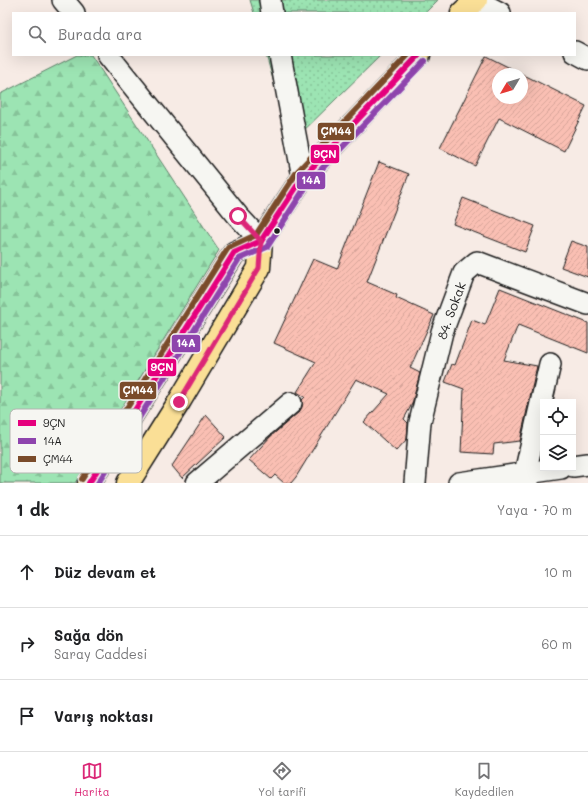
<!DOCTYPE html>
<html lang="tr">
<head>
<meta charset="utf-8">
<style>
	:root { --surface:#fff; --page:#f2f2f2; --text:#202124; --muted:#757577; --line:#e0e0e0; --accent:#db2777 }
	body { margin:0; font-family:Mali,sans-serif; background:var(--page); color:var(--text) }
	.controls { position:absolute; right:12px; bottom:12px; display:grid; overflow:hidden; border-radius:0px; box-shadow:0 4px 16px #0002 }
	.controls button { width:36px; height:36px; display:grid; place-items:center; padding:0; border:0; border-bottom:1px solid var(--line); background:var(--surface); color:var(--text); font:20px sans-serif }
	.compass { position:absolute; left:492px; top:68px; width:36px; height:36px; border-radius:50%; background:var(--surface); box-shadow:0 4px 16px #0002; rotate:232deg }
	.stop { position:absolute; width:12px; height:12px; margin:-9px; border:3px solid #db2777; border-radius:50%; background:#fff }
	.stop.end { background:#db2777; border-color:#fff; box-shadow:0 1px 4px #0008 }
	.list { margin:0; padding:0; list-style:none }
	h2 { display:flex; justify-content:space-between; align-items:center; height:52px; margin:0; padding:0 16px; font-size:17px }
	h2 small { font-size:13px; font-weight:400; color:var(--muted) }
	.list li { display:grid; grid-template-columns:26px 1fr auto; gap:12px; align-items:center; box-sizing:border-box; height:72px; padding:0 16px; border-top:1px solid var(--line) }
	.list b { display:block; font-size:15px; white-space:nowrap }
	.list p { margin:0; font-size:13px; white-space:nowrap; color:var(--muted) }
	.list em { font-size:13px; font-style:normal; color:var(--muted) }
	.icon { flex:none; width:22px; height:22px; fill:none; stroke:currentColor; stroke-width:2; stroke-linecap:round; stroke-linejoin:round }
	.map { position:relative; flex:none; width:588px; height:483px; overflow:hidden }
	.search { position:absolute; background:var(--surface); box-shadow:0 4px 16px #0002; left:12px; right:12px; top:12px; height:44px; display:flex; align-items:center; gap:10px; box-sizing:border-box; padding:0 14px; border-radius:0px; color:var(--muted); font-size:15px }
	.sheet { height:268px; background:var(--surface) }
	nav { display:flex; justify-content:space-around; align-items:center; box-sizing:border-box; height:56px; border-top:1px solid var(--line); background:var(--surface); font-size:11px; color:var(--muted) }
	nav a { display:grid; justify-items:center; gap:2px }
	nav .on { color:var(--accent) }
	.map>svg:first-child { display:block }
	.green { fill:url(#green-dots); stroke:#5c8068 }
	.forest { fill:url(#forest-firs); stroke:#5c8068 }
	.building { fill:url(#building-hatch); stroke:#1c1c1c; fill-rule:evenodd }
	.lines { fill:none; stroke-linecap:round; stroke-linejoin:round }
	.minor-casing { stroke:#1c1c1c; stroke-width:24 }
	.major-casing { stroke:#1c1c1c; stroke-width:25 }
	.minor { stroke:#f6f6f2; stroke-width:21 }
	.major { stroke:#fadf96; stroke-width:22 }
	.bus-1-casing { stroke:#f6f6f2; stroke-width:9 }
	.bus-2-casing { stroke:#f6f6f2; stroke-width:9 }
	.bus-3-casing { stroke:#f6f6f2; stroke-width:9 }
	.bus-1 { stroke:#e5007d; stroke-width:6 }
	.bus-2 { stroke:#8e44ad; stroke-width:6 }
	.bus-3 { stroke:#7a4b2a; stroke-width:6 }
	.route { stroke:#db2777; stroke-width:5 }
	.bus-dot { fill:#1c1c1c; stroke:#f6f6f2; stroke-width:1.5 }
	.labels { text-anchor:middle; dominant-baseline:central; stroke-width:3.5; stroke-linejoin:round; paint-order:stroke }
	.street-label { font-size:13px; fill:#1c1c1c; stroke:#f6f6f2 }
	.key { fill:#f6f6f2; stroke:#b5b5b2; stroke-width:1 }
	.key-label { font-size:11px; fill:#1c1c1c }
	.line-badge { stroke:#f6f6f2; stroke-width:1.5 }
	.badge-label { font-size:11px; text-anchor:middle; font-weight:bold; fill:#fff }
</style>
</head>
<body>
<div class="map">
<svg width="588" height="483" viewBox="0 0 588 483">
	<defs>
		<pattern id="green-dots" width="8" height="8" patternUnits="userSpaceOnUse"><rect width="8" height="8" fill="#9ce4b3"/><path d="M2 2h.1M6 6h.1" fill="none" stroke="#86c399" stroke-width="1.8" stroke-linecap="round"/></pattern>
		<pattern id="forest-firs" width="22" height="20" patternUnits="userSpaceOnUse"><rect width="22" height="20" fill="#9ce4b3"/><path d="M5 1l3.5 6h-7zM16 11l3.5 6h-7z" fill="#86c399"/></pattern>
		<pattern id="building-hatch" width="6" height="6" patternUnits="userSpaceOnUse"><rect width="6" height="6" fill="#fabfb3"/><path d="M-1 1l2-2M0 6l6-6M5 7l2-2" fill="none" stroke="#d6a499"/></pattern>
	</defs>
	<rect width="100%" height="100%" fill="#f7ebe5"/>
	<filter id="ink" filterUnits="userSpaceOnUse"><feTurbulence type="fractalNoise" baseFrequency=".025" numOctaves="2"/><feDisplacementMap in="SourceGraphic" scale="8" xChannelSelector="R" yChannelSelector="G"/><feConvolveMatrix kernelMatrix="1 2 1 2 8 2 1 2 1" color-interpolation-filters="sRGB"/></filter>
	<g filter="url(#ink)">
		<path class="green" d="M250 0H438L425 13H254Z
			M266 55H381L291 143Z"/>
		<path class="forest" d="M77 55H91L219 250 75 483H0V94Z"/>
		<path class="building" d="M486 56 586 106 564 151 499 118 475 166 440 148ZM498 74H522V98H498Z
			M379 162 409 174 367 282 397 295 396 298 434 315 410 368 420 373 412 404 404 419 408 423 407 439 396 451 364 422 389 394 356 379 296 477 291 483H284L275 475 271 479 249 460 270 437 299 412 302 407V400L305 397 297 392 316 362 274 343 313 259 337 269Z
			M463 198 535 226 525 252 453 224Z
			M571 241 588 247V277L561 267Z
			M500 288 588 323V353L518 325 504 360 537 366 520 441 494 444 493 454 461 452 464 389 445 382 452 364 455 365 472 320 485 325Z
			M206 415 226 437 182 478 172 466Z"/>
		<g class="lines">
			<g class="minor-casing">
				<g id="minor">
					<path d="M63 0 74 13"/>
					<path d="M270 0 272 13"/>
					<path d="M475 0 500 13"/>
					<path d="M575 52 588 59"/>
					<path d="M108 55 238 216 261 241"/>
					<path d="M280 55 303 177"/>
					<path d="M573 466 588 464"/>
					<path d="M197 483 291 403"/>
					<path id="s1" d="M415 483 420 422 442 332 464 273 477 262 588 304"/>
					<path d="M459 483 561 468"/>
					<path d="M527 483 525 473 550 364"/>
				</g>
			</g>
			<g class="major-casing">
				<path id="major" d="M462 13 476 0
					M89 483 234 253 261 241
					M128 483 179 402 259 268 261 241 303 177 419 55"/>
			</g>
			<use href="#minor" class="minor"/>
			<use href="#major" class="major"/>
			<g class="bus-1-casing">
				<path id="bus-1" d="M89 483 234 253 261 241 303 177 419 55"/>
			</g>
			<g class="bus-2-casing">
				<path id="bus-2" d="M98 483 239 259 267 247 309 182 425 61"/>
			</g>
			<g class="bus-3-casing">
				<path id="bus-3" d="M82 479 228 248 256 235 297 172 408 55"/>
			</g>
			<use href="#bus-1" class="bus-1"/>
			<use href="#bus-2" class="bus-2"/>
			<use href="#bus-3" class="bus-3"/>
		</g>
	</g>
	<g class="lines" filter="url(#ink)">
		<path class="route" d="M179 402 259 268 261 241 238 216"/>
	</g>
	<circle class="bus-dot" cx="277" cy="231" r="3.5"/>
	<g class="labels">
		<g class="street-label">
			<text stroke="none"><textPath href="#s1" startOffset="177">84. Sokak</textPath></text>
		</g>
	</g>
	<rect x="10" y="409" width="132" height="64" rx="6" class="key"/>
	<rect x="18" y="420" width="18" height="6" fill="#e5007d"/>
	<rect x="18" y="438" width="18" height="6" fill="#8e44ad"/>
	<rect x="18" y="456" width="18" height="6" fill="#7a4b2a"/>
	<g class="key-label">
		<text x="43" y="427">9ÇN</text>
		<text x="43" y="445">14A</text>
		<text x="43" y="463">ÇM44</text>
	</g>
	<g class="line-badge">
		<rect x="317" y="122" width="38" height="19" rx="4" fill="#7a4b2a"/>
		<rect x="310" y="144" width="30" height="20" rx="4" fill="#e5007d"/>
		<rect x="296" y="171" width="30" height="19" rx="4" fill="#8e44ad"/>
		<rect x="171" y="334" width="30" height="19" rx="4" fill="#8e44ad"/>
		<rect x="147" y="358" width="30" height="19" rx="4" fill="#e5007d"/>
		<rect x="119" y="381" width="38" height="19" rx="4" fill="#7a4b2a"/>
	</g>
	<g class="badge-label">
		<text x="336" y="135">ÇM44</text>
		<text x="325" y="158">9ÇN</text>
		<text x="311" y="184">14A</text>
		<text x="186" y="347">14A</text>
		<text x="162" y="371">9ÇN</text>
		<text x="138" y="394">ÇM44</text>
	</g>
</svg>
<div class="controls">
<button><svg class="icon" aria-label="locate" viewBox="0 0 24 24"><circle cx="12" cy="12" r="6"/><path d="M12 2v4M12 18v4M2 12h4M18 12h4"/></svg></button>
<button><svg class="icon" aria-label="layers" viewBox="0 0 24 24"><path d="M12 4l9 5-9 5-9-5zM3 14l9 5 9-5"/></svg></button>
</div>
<svg class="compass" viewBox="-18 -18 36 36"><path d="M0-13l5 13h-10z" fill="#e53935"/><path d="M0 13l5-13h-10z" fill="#757577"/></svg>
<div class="stop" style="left:238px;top:216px"></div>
<div class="stop end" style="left:179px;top:402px"></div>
<div class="search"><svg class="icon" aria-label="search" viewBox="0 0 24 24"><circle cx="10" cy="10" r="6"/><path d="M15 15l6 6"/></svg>Burada ara</div>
</div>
<section class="sheet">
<h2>1 dk<small>Yaya · 70 m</small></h2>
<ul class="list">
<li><svg class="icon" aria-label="ahead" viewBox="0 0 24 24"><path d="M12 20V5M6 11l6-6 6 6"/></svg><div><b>Düz devam et</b></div><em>10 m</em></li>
<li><svg class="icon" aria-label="right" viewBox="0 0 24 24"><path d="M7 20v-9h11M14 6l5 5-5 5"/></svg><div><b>Sağa dön</b><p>Saray Caddesi</p></div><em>60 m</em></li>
<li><svg class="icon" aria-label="arrive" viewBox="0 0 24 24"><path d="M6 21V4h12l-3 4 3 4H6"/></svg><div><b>Varış noktası</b></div></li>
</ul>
</section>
<nav>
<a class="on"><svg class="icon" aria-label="map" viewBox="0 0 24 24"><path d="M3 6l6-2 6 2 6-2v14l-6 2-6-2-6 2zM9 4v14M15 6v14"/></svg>Harita</a>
<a><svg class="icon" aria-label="directions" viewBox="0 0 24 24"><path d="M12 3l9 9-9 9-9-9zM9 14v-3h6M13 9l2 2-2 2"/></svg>Yol tarifi</a>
<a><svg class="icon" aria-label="saved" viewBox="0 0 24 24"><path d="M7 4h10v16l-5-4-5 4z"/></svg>Kaydedilen</a>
</nav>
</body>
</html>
